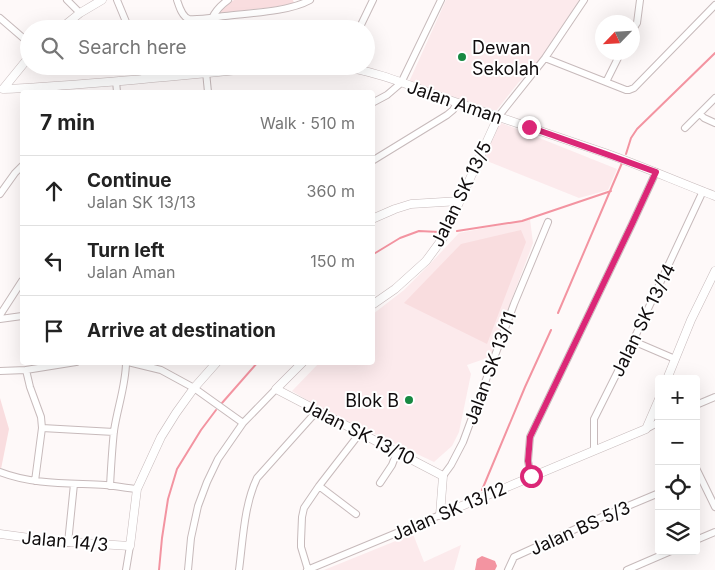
<!DOCTYPE html>
<html lang="en">
<head>
<meta charset="utf-8">
<style>
	:root { --surface:#fff; --page:#f2f2f2; --text:#222; --muted:#767676; --line:#e0e0e0 }
	body { margin:0; font-family:Inter,sans-serif; background:var(--page); color:var(--text) }
	.controls { position:absolute; right:15px; bottom:15px; display:grid; overflow:hidden; border-radius:5px; box-shadow:0 5px 20px #0002 }
	.controls button { width:45px; height:45px; display:grid; place-items:center; padding:0; border:0; border-bottom:1px solid var(--line); background:var(--surface); color:var(--text); font:25px sans-serif }
	.compass { position:absolute; left:595px; top:15px; width:45px; height:45px; border-radius:50%; background:var(--surface); box-shadow:0 5px 20px #0002; rotate:245deg }
	.stop { position:absolute; width:15px; height:15px; margin:-11px; border:4px solid #db2777; border-radius:50%; background:#fff }
	.stop.end { background:#db2777; border-color:#fff; box-shadow:0 1px 5px #0008 }
	.list { margin:0; padding:0; list-style:none }
	h2 { display:flex; justify-content:space-between; align-items:center; height:65px; margin:0; padding:0 20px; font-size:21px }
	h2 small { font-size:16px; font-weight:400; color:var(--muted) }
	.list li { display:grid; grid-template-columns:32px 1fr auto; gap:15px; align-items:center; box-sizing:border-box; height:70px; padding:0 20px; border-top:1px solid var(--line) }
	.list b { display:block; font-size:19px; white-space:nowrap }
	.list p { margin:0; font-size:16px; white-space:nowrap; color:var(--muted) }
	.list em { font-size:16px; font-style:normal; color:var(--muted) }
	.icon { flex:none; width:28px; height:28px; fill:none; stroke:currentColor; stroke-width:2; stroke-linecap:round; stroke-linejoin:round }
	.map { position:relative; flex:none; width:715px; height:570px; overflow:hidden }
	.search { position:absolute; background:var(--surface); box-shadow:0 5px 20px #0002; left:20px; top:20px; width:355px; height:55px; display:flex; align-items:center; gap:12px; box-sizing:border-box; padding:0 18px; border-radius:28px; color:var(--muted); font-size:19px }
	.panel { position:absolute; background:var(--surface); box-shadow:0 5px 20px #0002; left:20px; top:90px; width:355px; height:275px; border-radius:5px }
	.map>svg:first-child { display:block }
	.built { fill:#fceaec }
	.green { fill:#f9dddf }
	.water { fill:#f394a1 }
	.lines { fill:none; stroke-linecap:round; stroke-linejoin:round }
	.stream { stroke:#f394a1; stroke-width:2 }
	.minor-casing { stroke:#c7babb; stroke-width:8 }
	.tertiary-casing { stroke:#c7babb; stroke-width:9 }
	.minor { stroke:#fff; stroke-width:6 }
	.tertiary { stroke:#fff; stroke-width:8 }
	.route { stroke:#db2777; stroke-width:6 }
	.poi-dot { fill:#178942; stroke:#fff; stroke-width:2 }
	.labels { text-anchor:middle; dominant-baseline:central; stroke-width:4; stroke-linejoin:round; paint-order:stroke }
	.poi-label { font-size:18px; fill:#100c0d; stroke:#fff; text-anchor:start }
	.street-label { font-size:18px; fill:#100c0d; stroke:#fff }
</style>
</head>
<body>
<div class="map">
<svg width="715" height="570" viewBox="0 0 715 570">
	<rect width="100%" height="100%" fill="#fef9f9"/>
	<path class="built" d="M446 0H579L575 8 537 65 519 82 496 111 409 82Z
		M499 122 617 169 608 190 579 198 482 159Z
		M530 219 533 243 490 357 467 365 471 374 459 432 452 446 434 462 322 409 292 391 319 363 372 362 373 314 404 290 428 266 459 233Z
		M413 534 424 562 461 545 454 570H324Z"/>
	<path class="green" d="M234 0H293L294 3 274 7 221 13 219 12 221 8Z
		M521 230 526 242 487 344 404 303 461 244Z
		M0 398 9 429 1 469 0 468Z"/>
	<path class="water" d="M482 556 495 561 497 566 495 570H475L477 559Z"/>
	<g class="lines">
		<path class="stream" d="M626 154 631 138 637 129 715 53
			M457 231 522 221 611 191
			M372 255 400 238 419 231 439 232
			M558 313 622 163
			M222 403 258 362
			M482 490 525 387 551 330
			M159 570 162 538 168 499 177 469 201 430 216 410"/>
		<g class="minor-casing">
			<path id="minor" d="M67 0 80 13
				M117 0 129 29
				M177 0C179 6 182 17 189 19 198 20 216 17 225 16 249 13 288 12 310 0
				M0 18 29 43
				M212 18C216 10 221 5 228 0
				M359 29 373 0
				M632 31 637 23 640 0
				M545 58 626 90H629L634 88 715 5
				M142 66 145 78
				M206 72 208 92
				M116 81 117 92
				M606 82 621 52
				M372 103 387 95 401 83 441 0
				M700 114 704 118 715 123
				M498 117 545 58 584 0
				M685 128 715 98
				M372 161 447 115 453 110 457 103
				M0 194 15 173 22 166
				M0 315 22 281
				M0 319 22 316
				M633 341 675 359
				M128 362 161 370 194 388 243 423
				M26 370 30 387 41 417 42 428 35 481
				M0 371 26 370 76 362
				M696 405 715 397
				M42 428 114 432
				M646 429 659 422
				M594 450V419L633 341 703 191
				M696 468 715 507
				M0 472C33 485 71 483 105 485 116 486 126 488 137 489
				M443 476 451 465 463 442 514 304 548 222
				M531 476 528 461 530 437 632 224 656 172
				M380 483 392 465 397 452
				M110 486C111 468 112 449 114 431 117 409 126 385 126 362
				M319 486 356 514
				M696 540 715 532
				M68 543 74 484
				M126 570 130 546
				M188 570 191 538 198 506 207 482 218 459 243 423 276 389
				M239 570C243 540 244 505 257 478L317 411
				M307 570 440 515
				M308 570 301 547V541L302 517 304 508 319 486 360 433
				M508 570 514 557 604 516 659 493
				M627 570 671 551"/>
		</g>
		<g class="tertiary-casing">
			<path id="tertiary" d="M60 29 80 13 102 0
				M334 66C375 69 420 90 458 103 507 120 556 136 605 153 642 166 678 182 715 196
				M3 89C97 85 190 74 283 66
				M3 89 29 57
				M372 219 395 209 411 204 460 201
				M372 305 395 289 426 261 443 238 498 117
				M303 362 276 389 443 476 440 515 646 429 659 399
				M667 379 691 320 715 271
				M0 534 52 541 130 546 137 489 161 437 176 413 194 388 217 362"/>
		</g>
		<use href="#minor" class="minor"/>
		<use href="#tertiary" class="tertiary"/>
	</g>
	<g class="lines">
		<path class="route" d="M529 127 606 154 656 172 632 224 530 437 528 461 531 476"/>
	</g>
	<g class="poi-dot">
		<circle cx="462" cy="57" r="5"/>
		<circle cx="409" cy="400" r="5"/>
	</g>
	<g class="labels">
		<g class="poi-label">
			<text x="472" y="47">Dewan<tspan x="472" dy="21">Sekolah</tspan></text>
			<text x="399" y="400" text-anchor="end">Blok B</text>
		</g>
		<g class="street-label">
			<text transform="translate(455 102) rotate(19)">Jalan Aman</text>
			<text transform="translate(461 194) rotate(-64)">Jalan SK 13/5</text>
			<text transform="translate(643 320) rotate(-64)">Jalan SK 13/14</text>
			<text transform="translate(490 368) rotate(-70)">Jalan SK 13/11</text>
			<text transform="translate(359 432) rotate(27)">Jalan SK 13/10</text>
			<text transform="translate(449 511) rotate(-23)">Jalan SK 13/12</text>
			<text transform="translate(580 528) rotate(-24)">Jalan BS 5/3</text>
			<text transform="translate(65 541) rotate(5)">Jalan 14/3</text>
		</g>
	</g>
</svg>
<div class="controls">
<button>+</button>
<button>−</button>
<button><svg class="icon" aria-label="locate" viewBox="0 0 24 24"><circle cx="12" cy="12" r="6"/><path d="M12 2v4M12 18v4M2 12h4M18 12h4"/></svg></button>
<button><svg class="icon" aria-label="layers" viewBox="0 0 24 24"><path d="M12 4l9 5-9 5-9-5zM3 14l9 5 9-5"/></svg></button>
</div>
<svg class="compass" viewBox="-18 -18 36 36"><path d="M0-13l5 13h-10z" fill="#e53935"/><path d="M0 13l5-13h-10z" fill="#767676"/></svg>
<div class="stop" style="left:531px;top:476px"></div>
<div class="stop end" style="left:529px;top:127px"></div>
<div class="search"><svg class="icon" aria-label="search" viewBox="0 0 24 24"><circle cx="10" cy="10" r="6"/><path d="M15 15l6 6"/></svg>Search here</div>
<section class="panel">
<h2>7 min<small>Walk · 510 m</small></h2>
<ul class="list">
<li><svg class="icon" aria-label="ahead" viewBox="0 0 24 24"><path d="M12 20V5M6 11l6-6 6 6"/></svg><div><b>Continue</b><p>Jalan SK 13/13</p></div><em>360 m</em></li>
<li><svg class="icon" aria-label="left" viewBox="0 0 24 24"><path d="M17 20v-9H6M10 6l-5 5 5 5"/></svg><div><b>Turn left</b><p>Jalan Aman</p></div><em>150 m</em></li>
<li><svg class="icon" aria-label="arrive" viewBox="0 0 24 24"><path d="M6 21V4h12l-3 4 3 4H6"/></svg><div><b>Arrive at destination</b></div></li>
</ul>
</section>
</div>
</body>
</html>
